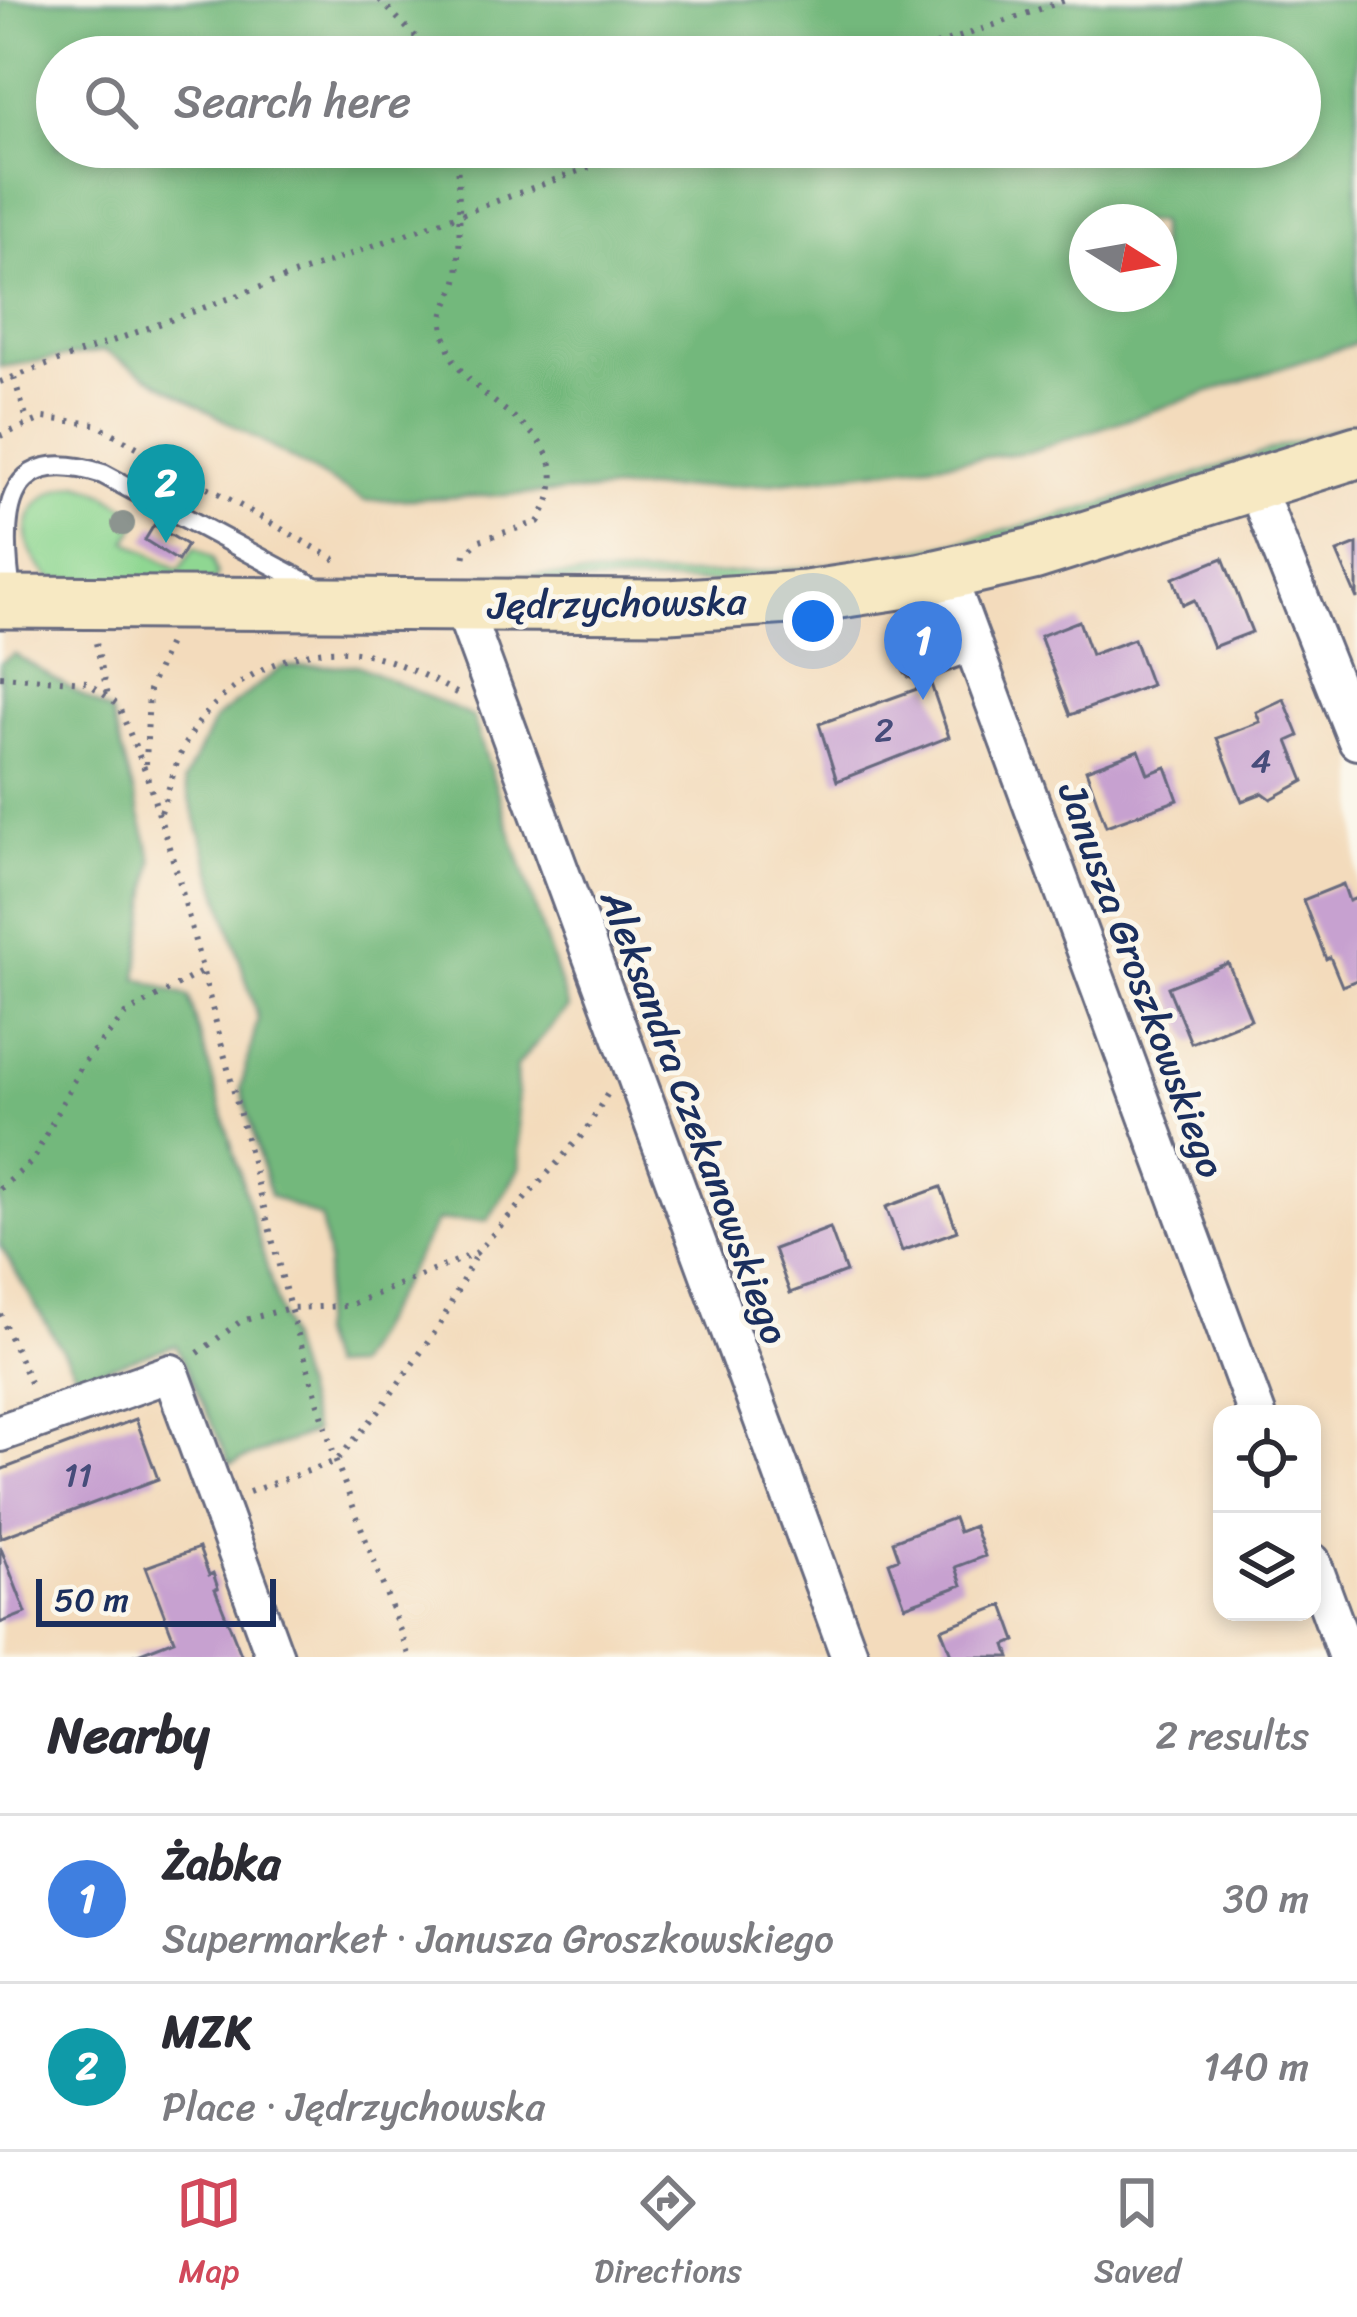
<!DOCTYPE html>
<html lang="en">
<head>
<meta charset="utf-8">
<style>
	:root { --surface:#fff; --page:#f7f7f7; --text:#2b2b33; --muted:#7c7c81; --line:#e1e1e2; --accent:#d1495b }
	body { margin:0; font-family:Sriracha,sans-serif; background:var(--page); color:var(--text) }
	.controls { position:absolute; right:36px; bottom:36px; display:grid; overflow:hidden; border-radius:24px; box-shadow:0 6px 18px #0003 }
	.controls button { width:108px; height:108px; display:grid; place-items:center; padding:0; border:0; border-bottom:3px solid var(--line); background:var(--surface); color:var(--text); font:60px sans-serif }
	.compass { position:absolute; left:1069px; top:204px; width:108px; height:108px; border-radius:50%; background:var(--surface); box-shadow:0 6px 18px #0003; rotate:101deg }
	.scale { position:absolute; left:36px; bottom:30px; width:240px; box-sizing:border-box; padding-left:12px; border:6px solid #1b2f5e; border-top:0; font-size:33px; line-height:42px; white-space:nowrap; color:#1b2f5e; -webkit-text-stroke:9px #fbf7ec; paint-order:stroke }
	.you { position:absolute; left:813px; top:621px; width:42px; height:42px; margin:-30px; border:9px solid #fff; border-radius:50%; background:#1a73e8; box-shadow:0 0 0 18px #1a73e833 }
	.badge { display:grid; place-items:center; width:78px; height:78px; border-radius:50%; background:var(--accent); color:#fff; font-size:39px; font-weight:700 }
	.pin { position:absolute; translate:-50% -99px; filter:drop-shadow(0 3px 6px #0008) }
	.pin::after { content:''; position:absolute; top:63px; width:42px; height:36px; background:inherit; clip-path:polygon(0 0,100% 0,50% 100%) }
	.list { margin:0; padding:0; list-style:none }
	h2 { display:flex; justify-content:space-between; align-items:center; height:156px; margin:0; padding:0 48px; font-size:51px }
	h2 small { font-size:39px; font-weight:400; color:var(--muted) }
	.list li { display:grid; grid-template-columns:78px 1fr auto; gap:36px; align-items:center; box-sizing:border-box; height:168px; padding:0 48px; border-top:3px solid var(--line) }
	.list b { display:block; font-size:45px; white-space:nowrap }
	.list p { margin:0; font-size:39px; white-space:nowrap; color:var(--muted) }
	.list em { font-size:39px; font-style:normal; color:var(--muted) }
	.icon { flex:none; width:66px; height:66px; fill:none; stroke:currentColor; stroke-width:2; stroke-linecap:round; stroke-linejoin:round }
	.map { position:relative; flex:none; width:1357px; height:1657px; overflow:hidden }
	.search { position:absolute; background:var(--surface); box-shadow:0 6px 18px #0003; left:36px; right:36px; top:36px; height:132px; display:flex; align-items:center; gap:30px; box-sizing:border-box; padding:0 42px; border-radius:66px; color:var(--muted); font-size:45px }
	.sheet { height:492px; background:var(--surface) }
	nav { display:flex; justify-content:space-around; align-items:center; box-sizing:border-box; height:168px; border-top:3px solid var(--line); background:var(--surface); font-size:33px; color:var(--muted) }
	nav a { display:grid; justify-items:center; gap:6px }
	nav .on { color:var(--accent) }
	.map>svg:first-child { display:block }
	.green { fill:#8fd792; stroke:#558378; stroke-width:3 }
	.forest { fill:#73b87c; stroke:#47746d; stroke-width:3; fill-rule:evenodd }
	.building { fill:#c7a1d0 }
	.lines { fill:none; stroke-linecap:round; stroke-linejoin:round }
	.service-casing { stroke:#676b7f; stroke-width:24 }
	.minor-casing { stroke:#676b7f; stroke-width:42 }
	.secondary-casing { stroke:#676b7f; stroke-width:57 }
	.path { stroke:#676b7f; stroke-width:6; stroke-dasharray:3 9; stroke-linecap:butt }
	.service { stroke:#fff; stroke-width:18 }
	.minor { stroke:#fff; stroke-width:36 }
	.secondary { stroke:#f7e9c3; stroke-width:51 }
	.tree { fill:#8c948f }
	.labels { text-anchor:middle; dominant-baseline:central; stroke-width:10; stroke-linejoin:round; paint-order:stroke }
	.number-label { font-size:33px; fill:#464c7a }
	.street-label { font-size:39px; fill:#1b2f5e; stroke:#fbf7ec }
</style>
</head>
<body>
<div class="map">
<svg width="1357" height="1657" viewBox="0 0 1357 1657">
	<rect width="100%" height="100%" fill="#fbf7ec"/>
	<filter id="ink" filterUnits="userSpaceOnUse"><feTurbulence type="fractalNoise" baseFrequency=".00833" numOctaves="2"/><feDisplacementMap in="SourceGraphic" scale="24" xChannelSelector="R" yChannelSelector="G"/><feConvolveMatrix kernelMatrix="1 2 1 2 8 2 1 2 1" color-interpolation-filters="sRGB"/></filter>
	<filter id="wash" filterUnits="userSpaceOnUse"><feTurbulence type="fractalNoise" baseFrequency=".004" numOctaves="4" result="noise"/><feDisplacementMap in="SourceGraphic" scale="48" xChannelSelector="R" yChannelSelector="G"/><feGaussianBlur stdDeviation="2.7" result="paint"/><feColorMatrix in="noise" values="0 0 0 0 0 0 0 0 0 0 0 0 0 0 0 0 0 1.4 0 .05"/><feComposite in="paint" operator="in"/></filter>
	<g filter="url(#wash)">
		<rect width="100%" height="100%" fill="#f3dbbc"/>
		<path class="green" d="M1357 422V429L1029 533 945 552 730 582H497L484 579 483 575C599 575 714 580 829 565 1010 542 1184 477 1357 422Z
			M78 484 98 490 141 516 127 541 179 570 195 547 212 558 217 576 212 583 53 580C10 543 22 494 78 484Z"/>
		<path class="forest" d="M0 0H1357V343L1028 452 765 484 365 501 104 351 0 367ZM57 57H1300V147H57ZM1159 222V294H1087V222Z
			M14 654 111 713 153 861 137 978 189 997 314 1432 230 1464 176 1345 78 1377 0 1245V663Z
			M357 665 473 717 568 1008 516 1066 520 1168 488 1220 437 1221 354 1366 328 1367 318 1334 328 1261 321 1218 270 1196 241 1088 258 1018 184 781 215 719 282 667Z"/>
		<g id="blocks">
			<path class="building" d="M154 525 187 545 178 561 145 540Z
				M1357 544V599L1337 552Z
				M1223 558 1252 632 1213 647 1194 600 1183 605 1173 578Z
				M1079 621 1091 655 1134 639 1151 685 1070 715 1040 636Z
				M931 684 949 737 837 781 819 724Z
				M1284 699 1299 736 1288 741 1304 781 1271 799 1263 793 1242 801 1217 738 1260 722 1256 712Z
				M1139 750 1148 774 1166 767 1178 800 1106 826 1086 770Z
				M1343 884 1349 901 1357 898V980L1342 986 1330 957 1326 959 1303 900Z
				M1228 963 1251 1019 1191 1043 1168 987Z
				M941 1187 957 1231 902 1251 886 1207Z
				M830 1228 846 1272 790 1293 774 1249Z
				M136 1419 158 1479 0 1538V1470Z
				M954 1518 959 1532 974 1526 985 1556 956 1567 962 1585 905 1606 889 1562 899 1558 893 1541Z
				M0 1546 26 1613 0 1623Z
				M199 1548 209 1575 213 1573 218 1588 215 1589 242 1657H130L174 1640 146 1567Z
				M1003 1605 1016 1641 1006 1645 1010 1657H952L941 1629Z"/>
		</g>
	</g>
	<g filter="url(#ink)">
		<use href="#blocks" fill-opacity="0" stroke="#676b7f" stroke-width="3"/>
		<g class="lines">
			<g class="service-casing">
				<path id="service" d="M12 599C0 520 0 441 103 474L320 590"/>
			</g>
			<g class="minor-casing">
				<path id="minor" d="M1255 485 1357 741
					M947 575 1257 1414
					M462 605 850 1657
					M920 661 972 642
					M0 1433 171 1373 275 1657
					M1312 1562 1347 1657"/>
			</g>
			<g class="secondary-casing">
				<path id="secondary" d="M0 602 669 606 806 597 919 580 1033 554 1357 452"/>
			</g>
			<path class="path" d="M380 0 435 57
				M902 57 1066 0
				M456 147C459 190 461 233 458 276 456 291 444 305 443 319 442 327 448 347 451 355 482 416 592 433 538 522L480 540 465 554 463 566
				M14 378 27 420
				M0 382 645 147
				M0 436 44 418 96 424 338 561
				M96 643 108 695
				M0 676 87 682 118 705 145 770 178 876 290 1308 336 1461 410 1657
				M146 764 149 690 169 643
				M161 812C169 790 175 763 186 742 219 684 288 643 356 652 390 657 429 677 458 694
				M0 1189 33 1161 82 1064 126 1014 203 971
				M0 1314 32 1387
				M198 1353 241 1321 290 1308 347 1306 476 1253 584 1133 608 1093
				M249 1492 336 1461 379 1411 440 1325 475 1256"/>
			<use href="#service" class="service"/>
			<use href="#minor" class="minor"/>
			<use href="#secondary" class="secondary"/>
		</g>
		<circle class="tree" cx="123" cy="524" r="12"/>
	</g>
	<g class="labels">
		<g class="number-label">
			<text x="884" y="730">2</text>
			<text x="1261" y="761">4</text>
			<text x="78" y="1475">11</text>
		</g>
		<g class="street-label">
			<text transform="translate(617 603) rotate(-1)">Jędrzychowska</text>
			<text transform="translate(1142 980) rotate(70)">Janusza Groszkowskiego</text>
			<text transform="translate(695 1117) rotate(70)">Aleksandra Czekanowskiego</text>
		</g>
	</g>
</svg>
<div class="controls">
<button><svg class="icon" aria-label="locate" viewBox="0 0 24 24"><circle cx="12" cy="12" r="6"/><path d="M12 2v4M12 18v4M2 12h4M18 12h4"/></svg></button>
<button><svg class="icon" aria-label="layers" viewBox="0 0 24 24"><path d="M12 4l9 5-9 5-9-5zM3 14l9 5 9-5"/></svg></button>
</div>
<svg class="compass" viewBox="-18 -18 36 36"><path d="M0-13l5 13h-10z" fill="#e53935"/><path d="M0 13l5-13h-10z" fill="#7c7c81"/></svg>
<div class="scale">50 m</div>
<div class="you"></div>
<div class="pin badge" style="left:923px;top:700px;background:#3f7fe0">1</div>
<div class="pin badge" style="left:166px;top:543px;background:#0f9aa8">2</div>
<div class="search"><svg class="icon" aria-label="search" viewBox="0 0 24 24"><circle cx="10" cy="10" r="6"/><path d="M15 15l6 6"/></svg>Search here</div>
</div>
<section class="sheet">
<h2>Nearby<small>2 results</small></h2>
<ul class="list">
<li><span class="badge" style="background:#3f7fe0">1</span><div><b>Żabka</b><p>Supermarket · Janusza Groszkowskiego</p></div><em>30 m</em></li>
<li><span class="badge" style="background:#0f9aa8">2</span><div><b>MZK</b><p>Place · Jędrzychowska</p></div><em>140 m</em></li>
</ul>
</section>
<nav>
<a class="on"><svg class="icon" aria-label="map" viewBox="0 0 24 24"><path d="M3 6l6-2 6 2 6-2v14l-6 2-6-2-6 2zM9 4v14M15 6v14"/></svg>Map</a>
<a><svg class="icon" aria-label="directions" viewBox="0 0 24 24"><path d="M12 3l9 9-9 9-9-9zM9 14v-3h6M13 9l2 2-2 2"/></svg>Directions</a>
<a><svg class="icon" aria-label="saved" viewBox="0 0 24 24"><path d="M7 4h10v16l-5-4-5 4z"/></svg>Saved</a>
</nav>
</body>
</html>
